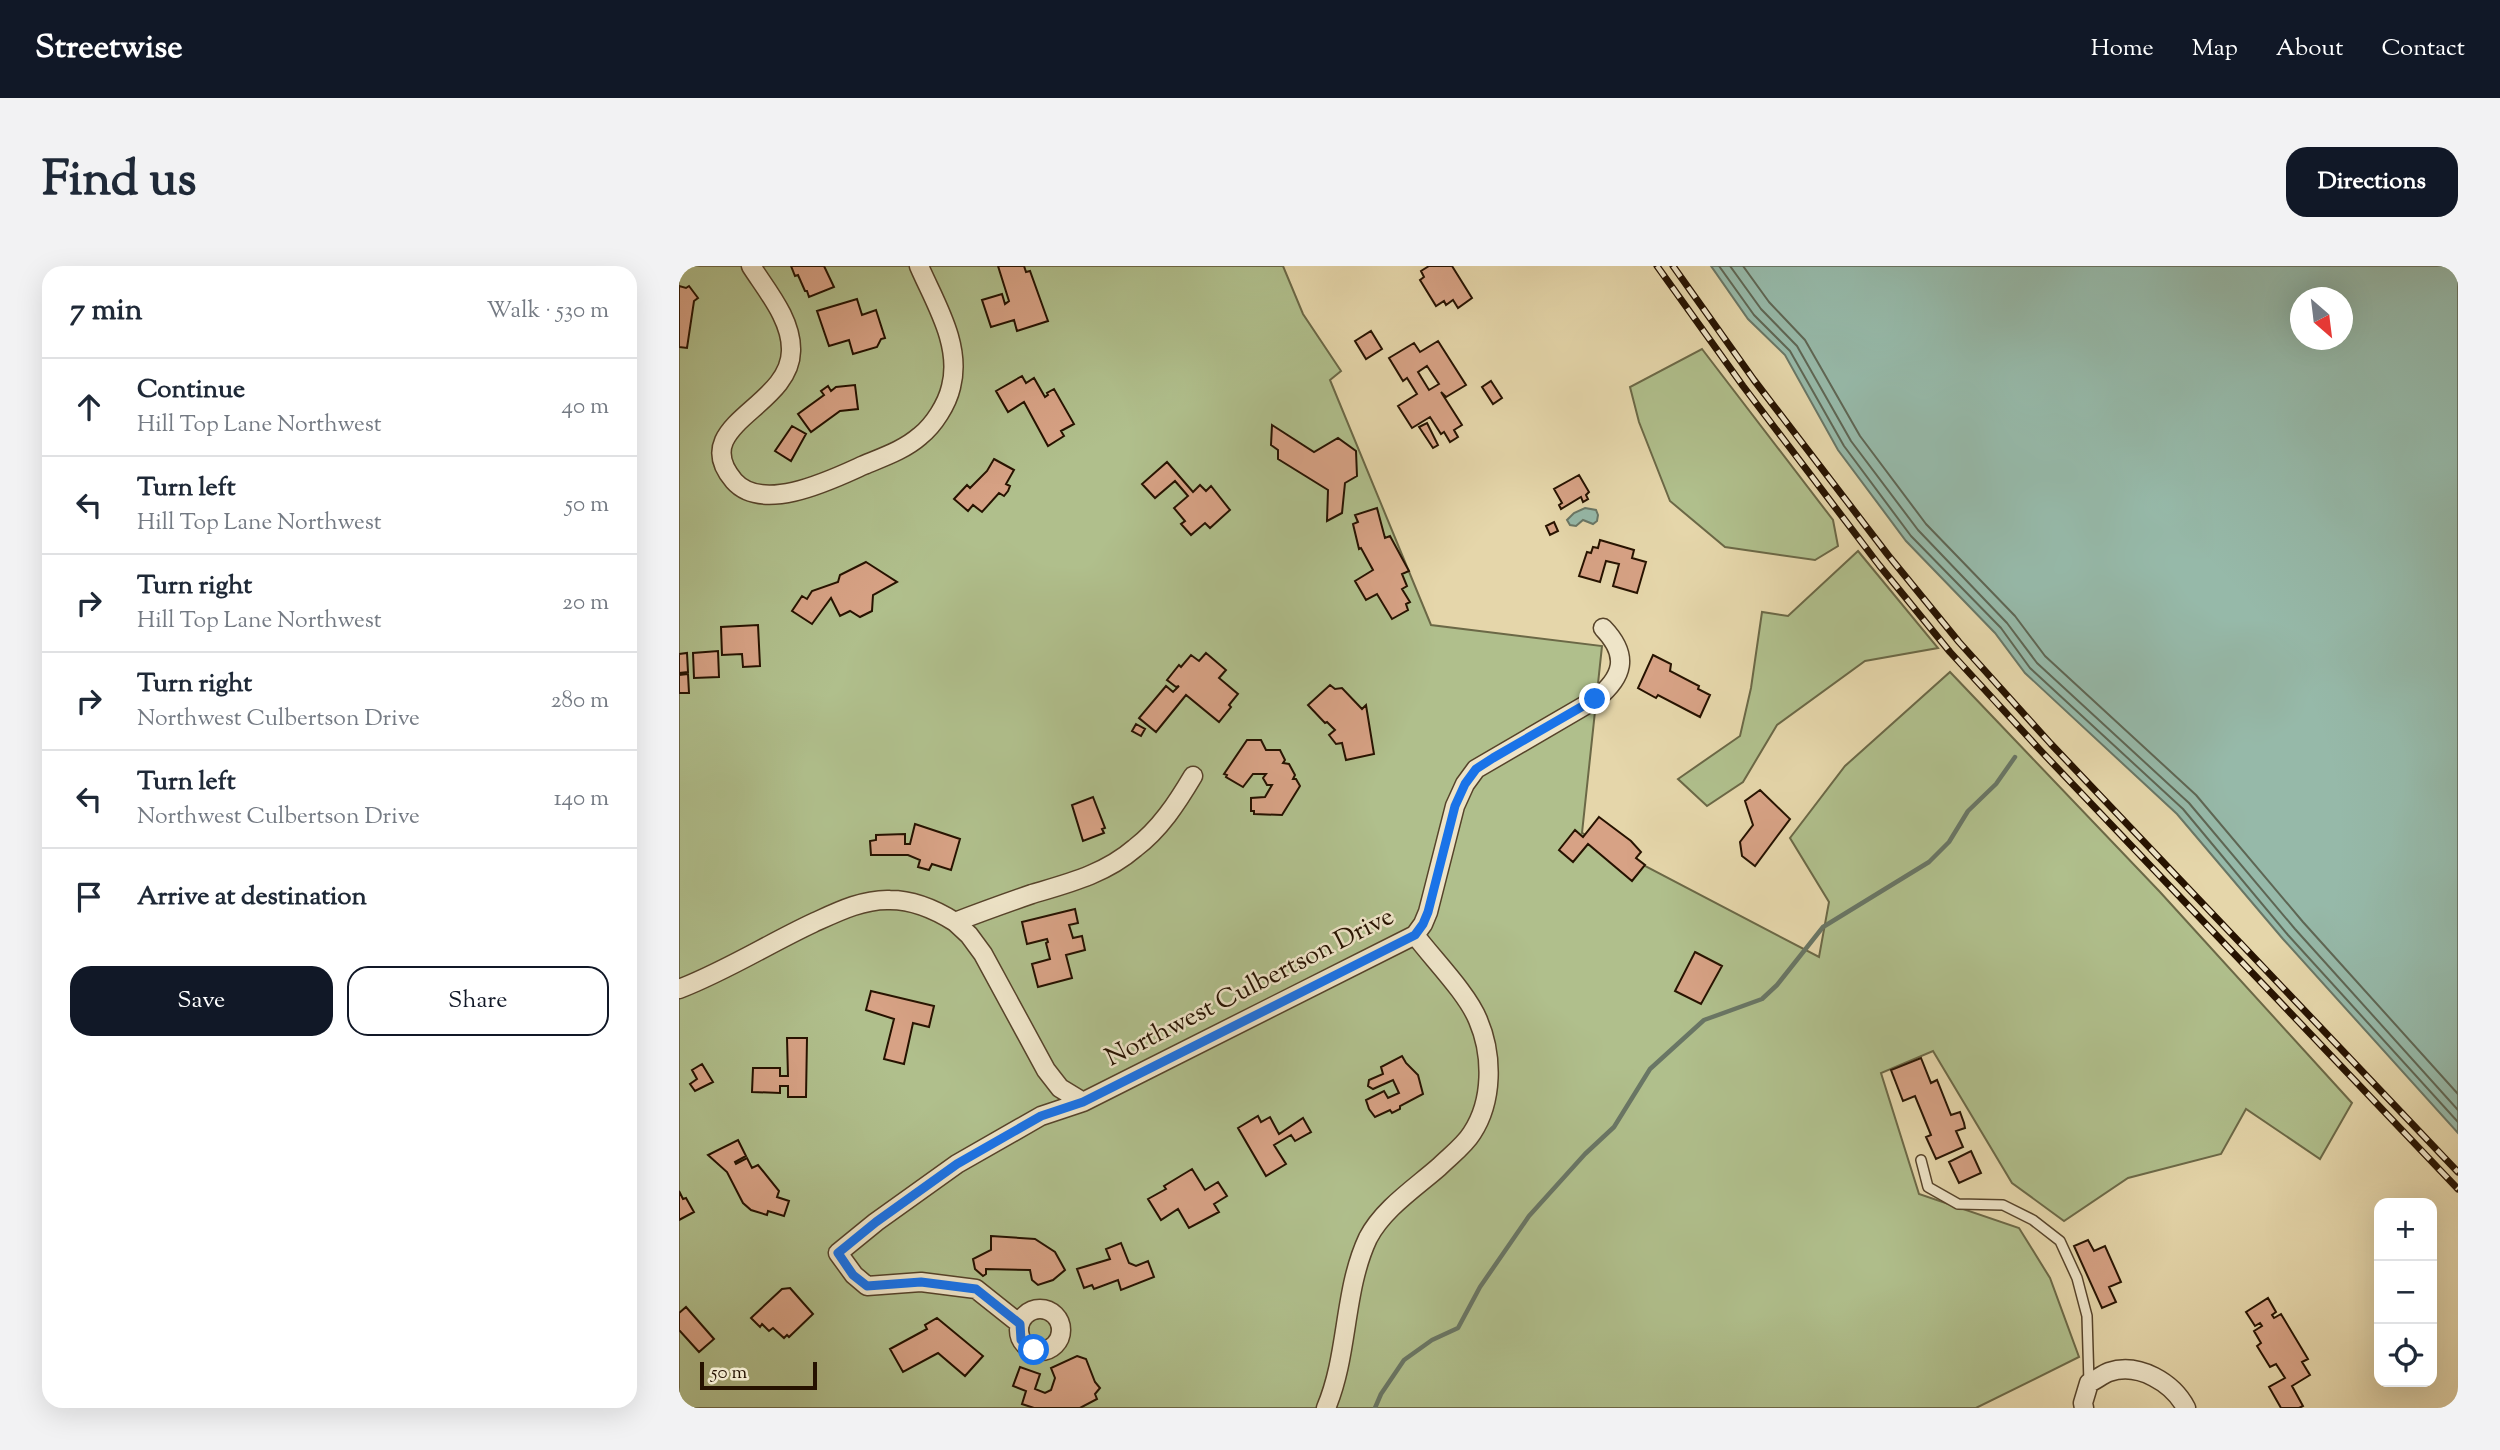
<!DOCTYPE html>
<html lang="en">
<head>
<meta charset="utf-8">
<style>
	:root { --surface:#fff; --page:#f2f2f3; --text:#1f2937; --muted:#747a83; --line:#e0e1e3; --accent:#111827 }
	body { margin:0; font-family:"Sorts Mill Goudy",serif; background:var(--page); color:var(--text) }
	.controls { position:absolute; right:21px; bottom:21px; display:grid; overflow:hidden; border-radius:14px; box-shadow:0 7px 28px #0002 }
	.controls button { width:63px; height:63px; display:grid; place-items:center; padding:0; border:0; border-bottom:2px solid var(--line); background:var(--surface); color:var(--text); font:35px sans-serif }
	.compass { position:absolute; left:1611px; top:21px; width:63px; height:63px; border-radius:50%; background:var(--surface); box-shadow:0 7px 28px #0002; rotate:152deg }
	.scale { position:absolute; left:21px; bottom:18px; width:117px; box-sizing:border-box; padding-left:7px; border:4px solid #261200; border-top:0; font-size:19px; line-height:24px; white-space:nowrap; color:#261200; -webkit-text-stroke:5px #eee4c8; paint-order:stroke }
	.stop { position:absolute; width:21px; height:21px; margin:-16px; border:5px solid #1a73e8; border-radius:50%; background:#fff }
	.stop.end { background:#1a73e8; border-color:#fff; box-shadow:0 2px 7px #0008 }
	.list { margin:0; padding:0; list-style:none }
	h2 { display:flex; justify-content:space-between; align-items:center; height:91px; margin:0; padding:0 28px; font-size:30px }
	h2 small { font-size:23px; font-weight:400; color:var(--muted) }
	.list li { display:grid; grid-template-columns:46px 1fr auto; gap:21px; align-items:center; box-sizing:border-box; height:98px; padding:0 28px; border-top:2px solid var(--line) }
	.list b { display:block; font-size:26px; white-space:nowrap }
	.list p { margin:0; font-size:23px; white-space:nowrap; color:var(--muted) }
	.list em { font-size:23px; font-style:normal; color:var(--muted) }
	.actions { display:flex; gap:14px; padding:21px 28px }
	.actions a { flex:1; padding:16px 0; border:2px solid var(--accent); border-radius:21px; text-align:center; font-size:24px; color:var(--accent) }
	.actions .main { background:var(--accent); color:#fff }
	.icon { flex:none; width:38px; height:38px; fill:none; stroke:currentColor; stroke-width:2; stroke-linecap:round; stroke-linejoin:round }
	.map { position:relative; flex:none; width:1779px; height:1142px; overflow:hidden; border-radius:21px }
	header { display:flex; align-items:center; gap:42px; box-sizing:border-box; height:98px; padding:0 35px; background:var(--accent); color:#fff }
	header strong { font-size:33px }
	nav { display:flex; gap:38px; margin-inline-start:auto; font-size:24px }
	.intro { display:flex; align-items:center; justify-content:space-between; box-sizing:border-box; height:168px; padding:0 42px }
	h1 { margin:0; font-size:49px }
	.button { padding:18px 32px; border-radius:21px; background:var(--accent); color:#fff; font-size:24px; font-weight:700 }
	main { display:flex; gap:42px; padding:0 42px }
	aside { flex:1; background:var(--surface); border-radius:21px; box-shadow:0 7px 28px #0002 }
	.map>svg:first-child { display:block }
	.green { fill:#b0bf8c; stroke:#6b6846; stroke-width:2 }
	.water { fill:#96b9a9; stroke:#697665; stroke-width:2; fill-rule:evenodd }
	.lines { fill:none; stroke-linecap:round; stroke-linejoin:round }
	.shore { stroke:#5e6654; stroke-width:2 }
	.stream { stroke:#697665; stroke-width:4.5 }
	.building { fill:#d7a285; stroke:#261200; stroke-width:2; fill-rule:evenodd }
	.service-casing { stroke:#56432a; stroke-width:12 }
	.minor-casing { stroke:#56432a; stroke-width:21 }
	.service { stroke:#eee4c8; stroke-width:9 }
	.minor { stroke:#eee4c8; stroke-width:18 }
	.rail-casing { stroke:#261200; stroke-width:7 }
	.rail { stroke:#eee4c8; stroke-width:4.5; stroke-dasharray:13; stroke-linecap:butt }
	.route { stroke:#1a73e8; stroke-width:9 }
	.labels { text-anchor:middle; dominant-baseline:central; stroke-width:5; stroke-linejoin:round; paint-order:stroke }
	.street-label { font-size:26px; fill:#261200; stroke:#eee4c8 }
</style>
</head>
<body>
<header>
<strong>Streetwise</strong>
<nav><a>Home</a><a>Map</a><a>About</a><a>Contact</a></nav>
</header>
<div class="intro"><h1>Find us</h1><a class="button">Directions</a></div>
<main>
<aside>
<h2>7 min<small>Walk · 530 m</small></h2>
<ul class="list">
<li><svg class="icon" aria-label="ahead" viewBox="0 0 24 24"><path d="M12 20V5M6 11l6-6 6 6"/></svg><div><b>Continue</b><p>Hill Top Lane Northwest</p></div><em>40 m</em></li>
<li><svg class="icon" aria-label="left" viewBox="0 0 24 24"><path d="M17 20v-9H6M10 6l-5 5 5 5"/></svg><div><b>Turn left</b><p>Hill Top Lane Northwest</p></div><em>50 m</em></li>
<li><svg class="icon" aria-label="right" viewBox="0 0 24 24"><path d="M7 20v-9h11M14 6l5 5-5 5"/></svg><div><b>Turn right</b><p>Hill Top Lane Northwest</p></div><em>20 m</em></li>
<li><svg class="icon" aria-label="right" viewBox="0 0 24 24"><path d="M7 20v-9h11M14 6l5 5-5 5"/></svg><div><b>Turn right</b><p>Northwest Culbertson Drive</p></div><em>280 m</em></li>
<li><svg class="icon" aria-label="left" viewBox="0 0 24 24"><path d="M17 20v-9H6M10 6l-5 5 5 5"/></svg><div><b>Turn left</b><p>Northwest Culbertson Drive</p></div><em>140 m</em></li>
<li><svg class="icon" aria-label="arrive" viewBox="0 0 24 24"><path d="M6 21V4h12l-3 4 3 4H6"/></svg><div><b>Arrive at destination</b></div></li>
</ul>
<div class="actions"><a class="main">Save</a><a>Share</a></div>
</aside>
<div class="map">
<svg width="1779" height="1142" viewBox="0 0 1779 1142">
	<rect width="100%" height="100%" fill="#e5d6aa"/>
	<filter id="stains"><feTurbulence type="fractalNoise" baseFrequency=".00286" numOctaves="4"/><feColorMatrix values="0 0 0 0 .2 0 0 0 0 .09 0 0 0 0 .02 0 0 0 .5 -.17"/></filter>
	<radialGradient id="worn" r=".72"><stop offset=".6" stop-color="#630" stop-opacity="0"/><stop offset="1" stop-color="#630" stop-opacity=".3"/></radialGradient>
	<path class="green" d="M0 0H604L624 48 662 105 651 114 752 359 923 380 903 567 1140 691 1150 636 1111 572 1166 500 1271 406 1481 626 1673 837 1641 893 1567 843 1542 888 1449 912 1385 955 1333 917 1254 785 1202 807 1240 928 1340 962 1371 1012 1400 1091 1297 1142H0Z
		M1023 83 1154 254 1159 280 1136 294 1046 281 991 235 960 156 951 121Z
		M1179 285 1259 382 1186 395 1098 459 1064 516 1028 540 999 513 1061 470 1072 422 1083 346 1109 350Z"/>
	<path class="water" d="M1032 0H1779V867L1604 673 1498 548 1346 407 1316 367 1227 275 1159 184 1106 89 1069 53ZM1622 32H1664V74H1622Z
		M906 242 917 244 919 249 918 255 914 258 904 254 897 260 891 259 888 254 895 247Z"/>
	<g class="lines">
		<path class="shore" d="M1040 0 1075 49 1111 85 1165 180 1232 270 1322 362 1351 402 1504 543 1609 669 1779 856
			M1051 0 1082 43 1118 80 1172 175 1239 264 1328 357 1358 397 1510 537 1616 663 1779 844
			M1064 0 1090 36 1126 74 1181 170 1247 258 1336 350 1366 390 1517 529 1624 656 1779 828"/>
		<path class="stream" d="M696 1142 702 1128 725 1094 753 1074 779 1062 801 1021 850 950 906 888 935 861 971 803 1025 754 1083 733 1098 719 1144 661 1250 596 1270 576 1289 545 1317 518 1336 491"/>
	</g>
	<path class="building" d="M112 0H145L155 21 130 31 128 25H126L119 9 116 10Z
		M319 0H345L347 6 351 5 369 55 338 65 335 54 312 61 303 34 323 28 326 38 330 35Z
		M750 0H773L793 32 779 42 774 34 767 39 765 35 757 40 741 14 745 11 742 5Z
		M0 20 7 22 10 20 19 32 15 35 8 82 0 81Z
		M178 33 183 49 197 44 206 72 202 73 198 81 174 88 170 74 150 80 138 45Z
		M692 65 703 83 687 93 676 75Z
		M759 75 787 119 767 131 762 126 783 159 775 164 779 171 771 176 765 166 762 168 751 151 733 162 719 140 738 128 728 112 724 115 710 92 735 77 741 86ZM748 100 760 118 750 124 739 106Z
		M343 110 347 117 355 112 366 131 369 129 368 127 375 123 395 158 382 165 385 170 369 180 345 136 329 146 317 125Z
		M812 115 823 132 814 138 803 121Z
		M176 119 179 143 161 145 132 166 119 148 145 129 142 125 149 120 152 125 157 121Z
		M748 157 759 179 754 182 740 161Z
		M593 159 635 186 659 172 677 185 678 210 666 217 663 247 648 255 649 224 599 193V184L592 179Z
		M113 160 127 168 112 195 96 185Z
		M315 193 335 204 327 218 331 220 329 225 325 230 320 227 303 246 294 239 289 245 275 233 288 219 291 222 308 205Z
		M488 196 514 226 521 219 527 225 532 220 551 244 531 262 526 257 512 269 502 258 506 255 495 242 509 230 496 215 476 232 463 218Z
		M900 209 910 226 907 229 909 233 904 236 902 231 882 243 880 239 883 237 875 223Z
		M698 242 706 272 711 270 730 305 723 308 728 320 723 323 731 336 727 338 729 344 713 353 698 328 687 334 676 315 694 304 682 282 680 283 674 258 679 256 676 249Z
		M875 256 879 265 871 269 867 260Z
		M921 274 955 284 953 292 967 296 958 327 934 320 940 298 927 295 921 316 900 310 908 286 912 287 914 281 919 282Z
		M187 296 218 316 194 329 193 345 181 351 171 345 161 350 152 332 133 358 113 345 123 330 128 333 133 325 159 316 161 309Z
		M79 359 81 400 64 401 63 388 43 389 42 361Z
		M39 385 40 411 15 412 14 387Z
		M8 387 9 406 0 407V388Z
		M527 387 547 404 540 412 559 428 550 439 552 441 540 456 507 429 477 466 460 452 487 420 494 426 500 420 497 421 488 414 500 399 502 401 512 389 520 395Z
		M974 389 992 398 991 405 1020 420 1019 423 1031 429 1021 451 979 429 977 432 959 422Z
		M9 408 10 427H0V409Z
		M651 419 656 423 663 422 683 443 687 439 695 488 667 494 663 477 657 478 650 469 656 464 648 456 646 457 629 439Z
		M457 458 466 463 462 470 453 465Z
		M568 474H582L587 484H601L606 494 604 497 610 498 616 509 614 513H617L621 520 603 549 575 548V545H572V532L586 531 593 519H588L584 512 587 508H574L564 521 547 511 548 509 545 508Z
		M1081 524 1111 553 1076 600 1063 590 1061 576 1074 559 1066 535Z
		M414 531 426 562 423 563 425 567 404 575 393 539Z
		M920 551 952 575 962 586 957 592 966 599 953 615 909 578 894 596 880 584 896 564 904 571Z
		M236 558 281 573 272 604 253 598 250 604 239 601 241 594 229 589H192L191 575 197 574V569L226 568V578H231Z
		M396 643 399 657 390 659 394 672 403 670 406 684 387 689 393 712 359 721 353 698 371 693 367 677 369 676 368 673 348 678 343 656Z
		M1016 686 1043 700 1022 738 996 725Z
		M192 725 255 740 250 761 234 757 225 798 205 793 215 753 187 744Z
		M108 772H128L127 831H109V820H101V827L73 826 74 802H101V810H109Z
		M723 790 727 797 739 809 744 828 721 840V843L713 847 711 844 696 851 690 843 687 834 705 825 709 832 720 827 714 814 694 823 689 820 690 814 704 808 702 801Z
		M1242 792 1252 817 1258 814 1272 849 1281 846 1285 857 1286 862 1277 865 1284 881 1257 893 1247 871 1252 869 1236 830 1224 835 1212 804Z
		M23 798 34 816 16 825 11 818 18 813 13 804Z
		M579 850 582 856 591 851 600 868 624 852 632 866 616 875 612 869 595 879 607 898 587 910 559 862Z
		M59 874 67 890 56 896 57 898 68 892 73 902 79 899 100 925 98 931 110 935 105 950 89 945 88 949 72 944 64 937 48 906 29 889Z
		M1292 885 1302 907 1280 917 1270 896Z
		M513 903 526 924 539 916 548 930 535 938 540 946 510 962 499 943 482 954 469 933 487 923 485 920Z
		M0 925 4 933 7 932 15 946 0 954Z
		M312 970 356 973 376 986 386 1004 374 1014 359 1019 353 1014 351 1004 307 1003V1008L304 1010 296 1003 294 993 312 984Z
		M1409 974 1415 985 1426 980 1442 1016 1430 1021 1437 1036 1423 1042 1395 980Z
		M442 977 450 997 457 1000 469 995 475 1011 442 1024 439 1014 415 1023 413 1019 405 1022 398 1003 431 993 427 983Z
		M111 1022 134 1048 110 1071 108 1069 105 1072 94 1062 90 1065 83 1058 81 1061 72 1052 103 1023Z
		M1589 1032 1597 1046 1593 1049 1595 1052 1602 1048 1629 1093 1623 1096 1631 1109 1613 1120 1624 1140 1620 1142H1602L1590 1121 1606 1112 1597 1098 1591 1101 1578 1080 1582 1077 1575 1065 1583 1060 1581 1057 1576 1060 1567 1046Z
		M7 1041 35 1073 20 1086 0 1064V1047Z
		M258 1052 304 1090 286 1110 259 1087 224 1106 211 1083 248 1063 246 1059Z
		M398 1090 407 1093 416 1116 421 1122 416 1128 418 1133 401 1142H355L343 1138 347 1125 334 1120 341 1101 361 1108 356 1123 366 1127 372 1124 376 1112 372 1102Z"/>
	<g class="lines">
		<g class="service-casing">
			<path id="service" d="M1242 894 1249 921 1279 938 1324 939 1354 954 1381 975 1398 1012 1408 1050 1410 1117"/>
		</g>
		<g class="minor-casing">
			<path id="minor" d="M72 0C88 25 113 54 112 85 111 142 7 159 55 215 84 248 154 213 185 199 204 191 225 184 241 170 255 159 268 138 272 121 283 79 256 37 240 0
				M276 656 290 669 304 688 367 804 381 822 404 836
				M0 723C47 705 89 678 134 657 158 646 184 633 211 634 233 634 257 644 276 656 302 646 327 637 353 628 390 617 426 608 456 582 481 563 498 537 514 510
				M340 1064a21 21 0 1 1 42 0a21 21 0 1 1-42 0Z
				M341 1058 297 1023 242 1016 188 1020 175 1009 159 987 197 956 278 898 362 850 404 836 736 669 744 658 749 646 776 540 786 518 797 503 917 433C944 411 951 390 924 362
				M647 1142C670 1088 664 1025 689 972 704 943 736 922 760 901 771 890 785 880 793 867 814 835 814 789 799 754 788 727 754 693 736 669
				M1405 1142 1404 1137 1410 1117C1417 1114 1424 1108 1430 1106 1460 1096 1494 1117 1507 1142"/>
		</g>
		<use href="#service" class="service"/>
		<use href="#minor" class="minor"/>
		<g class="rail-casing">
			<path id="rail" d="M978 0 1064 120 1200 299 1271 386 1362 485 1779 923
				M994 0 1075 114 1209 289 1280 376 1372 478 1779 906"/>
		</g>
		<use href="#rail" class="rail"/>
	</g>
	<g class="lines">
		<path class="route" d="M355 1084 342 1074 341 1058 297 1023 242 1016 188 1020 174 1009 159 987 197 956 278 898 362 850 404 836 736 669 744 658 749 646 776 540 786 518 797 503 814 492 916 433"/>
	</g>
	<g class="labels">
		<g class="street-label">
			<text transform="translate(571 722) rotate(-27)">Northwest Culbertson Drive</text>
		</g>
	</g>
	<rect width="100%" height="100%" filter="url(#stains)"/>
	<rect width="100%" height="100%" fill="url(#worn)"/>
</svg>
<div class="controls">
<button>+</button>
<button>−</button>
<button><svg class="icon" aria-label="locate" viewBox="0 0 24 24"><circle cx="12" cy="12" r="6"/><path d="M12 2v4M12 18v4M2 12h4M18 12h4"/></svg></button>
</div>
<svg class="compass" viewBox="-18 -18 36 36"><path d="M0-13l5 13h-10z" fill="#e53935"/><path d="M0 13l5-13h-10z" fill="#747a83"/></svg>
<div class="scale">50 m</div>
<div class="stop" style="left:355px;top:1084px"></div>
<div class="stop end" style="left:916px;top:433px"></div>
</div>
</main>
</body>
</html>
